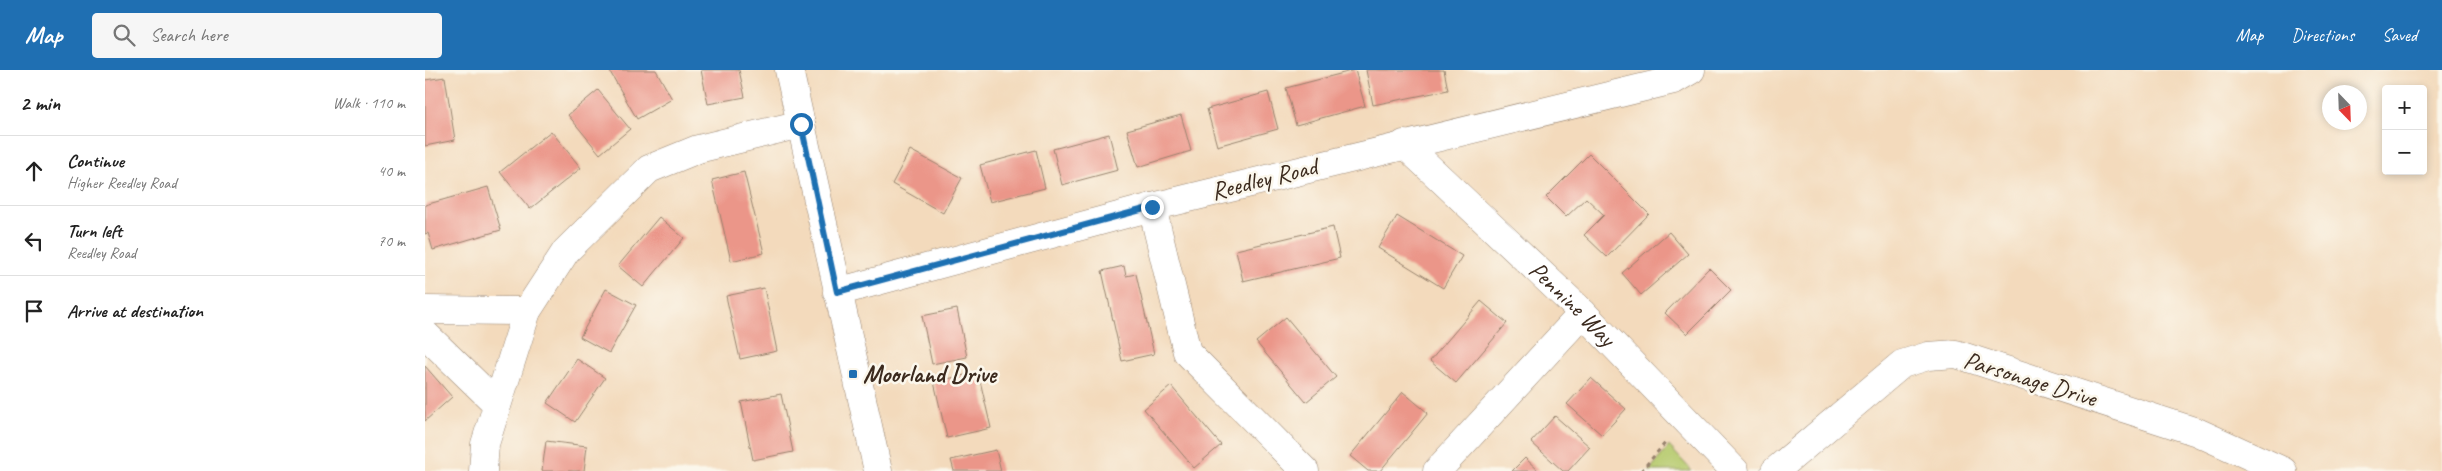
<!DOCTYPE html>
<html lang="en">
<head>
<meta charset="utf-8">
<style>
	:root { --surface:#fff; --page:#f6f6f6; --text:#222; --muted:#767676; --line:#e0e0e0; --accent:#1f6fb2 }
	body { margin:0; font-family:Caveat,sans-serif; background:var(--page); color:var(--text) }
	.controls { position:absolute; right:15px; top:15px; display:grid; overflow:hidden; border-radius:5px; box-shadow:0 2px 8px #0003 }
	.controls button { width:45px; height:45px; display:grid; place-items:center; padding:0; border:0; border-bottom:1px solid var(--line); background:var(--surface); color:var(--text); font:25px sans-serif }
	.compass { position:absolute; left:1897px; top:15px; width:45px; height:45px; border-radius:50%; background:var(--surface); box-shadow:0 2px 8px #0003; rotate:157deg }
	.stop { position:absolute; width:15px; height:15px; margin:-11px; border:4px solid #1f6fb2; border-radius:50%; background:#fff }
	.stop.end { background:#1f6fb2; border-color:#fff; box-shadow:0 1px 5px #0008 }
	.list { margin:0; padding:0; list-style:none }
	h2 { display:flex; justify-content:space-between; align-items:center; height:65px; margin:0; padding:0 20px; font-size:21px }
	h2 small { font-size:16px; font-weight:400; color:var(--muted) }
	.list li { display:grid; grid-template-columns:32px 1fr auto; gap:15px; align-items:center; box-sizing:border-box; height:70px; padding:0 20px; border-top:1px solid var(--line) }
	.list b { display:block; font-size:19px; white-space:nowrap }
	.list p { margin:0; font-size:16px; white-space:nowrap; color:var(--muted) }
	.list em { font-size:16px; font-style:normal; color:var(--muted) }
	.icon { flex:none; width:28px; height:28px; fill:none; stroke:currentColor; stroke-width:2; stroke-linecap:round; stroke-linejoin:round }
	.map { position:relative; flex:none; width:2017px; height:401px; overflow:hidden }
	header { display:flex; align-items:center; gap:30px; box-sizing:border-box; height:70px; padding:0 25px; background:var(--accent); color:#fff }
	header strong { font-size:24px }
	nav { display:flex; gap:28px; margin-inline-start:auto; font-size:18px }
	.search { width:350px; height:45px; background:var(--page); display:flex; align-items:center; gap:12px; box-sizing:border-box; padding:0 18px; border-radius:5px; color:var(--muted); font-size:19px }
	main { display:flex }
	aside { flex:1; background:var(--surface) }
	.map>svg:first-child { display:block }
	.green { fill:#b7cb6f; stroke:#797a46 }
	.building { fill:#eb9689 }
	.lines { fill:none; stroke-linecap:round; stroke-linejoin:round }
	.minor-casing { stroke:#97826d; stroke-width:29 }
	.path { stroke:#97826d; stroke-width:3; stroke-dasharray:4 4; stroke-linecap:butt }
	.minor { stroke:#fff; stroke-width:28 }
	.route { stroke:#1f6fb2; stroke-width:6 }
	.poi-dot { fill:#1f6fb2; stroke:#fbf7ec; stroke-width:2 }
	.labels { text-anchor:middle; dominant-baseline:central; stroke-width:5; stroke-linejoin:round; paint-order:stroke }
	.street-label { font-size:25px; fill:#3b2a1e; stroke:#fbf7ec }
	.poi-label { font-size:25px; font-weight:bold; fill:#3b2a1e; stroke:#fbf7ec; text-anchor:start }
</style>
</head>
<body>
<header>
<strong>Map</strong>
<div class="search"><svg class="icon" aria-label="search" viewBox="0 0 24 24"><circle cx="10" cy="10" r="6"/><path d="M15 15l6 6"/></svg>Search here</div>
<nav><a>Map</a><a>Directions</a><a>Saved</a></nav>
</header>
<main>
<aside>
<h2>2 min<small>Walk · 110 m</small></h2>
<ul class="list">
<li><svg class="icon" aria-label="ahead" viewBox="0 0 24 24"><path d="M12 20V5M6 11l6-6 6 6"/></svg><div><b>Continue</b><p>Higher Reedley Road</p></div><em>40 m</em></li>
<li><svg class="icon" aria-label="left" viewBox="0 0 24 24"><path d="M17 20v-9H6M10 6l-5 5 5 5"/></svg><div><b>Turn left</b><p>Reedley Road</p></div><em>70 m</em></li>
<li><svg class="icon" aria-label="arrive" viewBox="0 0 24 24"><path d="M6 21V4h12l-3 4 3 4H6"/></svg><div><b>Arrive at destination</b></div></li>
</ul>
</aside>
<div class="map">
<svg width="2017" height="401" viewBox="0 0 2017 401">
	<rect width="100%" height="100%" fill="#fbf7ec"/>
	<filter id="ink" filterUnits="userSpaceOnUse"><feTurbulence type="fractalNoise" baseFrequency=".02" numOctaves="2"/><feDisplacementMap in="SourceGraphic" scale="10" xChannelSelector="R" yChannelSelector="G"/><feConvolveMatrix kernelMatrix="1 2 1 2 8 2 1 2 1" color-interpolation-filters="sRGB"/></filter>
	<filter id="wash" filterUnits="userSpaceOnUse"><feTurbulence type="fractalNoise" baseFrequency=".0096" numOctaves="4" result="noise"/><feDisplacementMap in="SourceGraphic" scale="20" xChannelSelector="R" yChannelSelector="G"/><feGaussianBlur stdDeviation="1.12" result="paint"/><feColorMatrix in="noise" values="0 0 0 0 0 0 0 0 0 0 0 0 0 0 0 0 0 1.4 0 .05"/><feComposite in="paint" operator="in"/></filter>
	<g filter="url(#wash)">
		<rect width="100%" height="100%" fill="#f3dabc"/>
		<path class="green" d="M1244 376 1267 401H1224Z"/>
		<g id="blocks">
			<path class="building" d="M184 0H231L247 29 212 49Z
				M276 0H314L320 27 283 34Z
				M930 0 940 36 871 55 861 18Z
				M941 0H1019L1023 20 948 35Z
				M20 7 30 70 0 76V10Z
				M173 20 205 59 175 84 143 45Z
				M843 22 853 59 792 76 782 39Z
				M756 45 766 81 713 97 702 60Z
				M126 61 156 98 105 139 75 102Z
				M684 64 693 100 637 115 628 79Z
				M485 80 537 108 518 143 467 114Z
				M611 80 620 118 565 132 555 95Z
				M1164 84 1224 144 1182 187 1159 165 1179 145 1161 128 1141 147 1121 127Z
				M319 102 339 183 306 191 287 110Z
				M63 117 76 160 8 180 3 163 0 164V135Z
				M972 146 1037 186 1018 218 953 178Z
				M234 147 259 168 218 217 193 196Z
				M908 157 915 188 818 211 811 180Z
				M1244 162 1263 184 1216 225 1197 203Z
				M699 196 701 206 711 204 729 284 697 291 677 201Z
				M1284 198 1306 220 1262 264 1240 243Z
				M339 218 352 281 315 289 301 226Z
				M181 219 211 235 184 283 155 267Z
				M1056 231 1082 253 1031 313 1005 291Z
				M532 239 542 287 507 294 497 246Z
				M861 247 911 307 881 332 831 272Z
				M152 289 180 308 150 352 122 333Z
				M0 296 27 327 0 351Z
				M553 302 566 358 522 368 509 312Z
				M1166 308 1201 339 1177 365 1142 334Z
				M746 316 796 375 769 398 719 339Z
				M978 322 1003 343 955 401H943L925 386Z
				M356 324 368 382 328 390 316 332Z
				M1130 346 1165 377 1143 401H1138L1106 372Z
				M121 371 162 376 159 401H117Z
				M571 380 576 401H529L526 390Z
				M1100 388 1114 401H1087Z"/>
		</g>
	</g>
	<g filter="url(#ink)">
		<use href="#blocks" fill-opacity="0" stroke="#97826d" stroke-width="1"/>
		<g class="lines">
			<g class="minor-casing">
				<g id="minor">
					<path d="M364 0 453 401"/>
					<path id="s1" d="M979 74 1158 243 1310 401"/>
					<path d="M727 137 762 282 880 401"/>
					<path d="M412 222 727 137 1249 10 1266 0"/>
					<path d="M0 240 102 241"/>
					<path d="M0 264 72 334"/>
					<path d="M58 401 60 374 102 241 141 181 224 99 273 79 376 54"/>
					<path d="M1012 401 1158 243"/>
					<path d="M1350 401 1477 294 1503 286 1531 284 1772 362 1858 401"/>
				</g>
			</g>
			<path class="path" d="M1216 401 1242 371"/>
			<use href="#minor" class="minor"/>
		</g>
	</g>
	<g class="lines" filter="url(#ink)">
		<path class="route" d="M376 54 412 222 727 137"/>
	</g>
	<rect class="poi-dot" x="423" y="299" width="10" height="10" rx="2.5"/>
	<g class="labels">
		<g class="street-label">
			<text transform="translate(839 109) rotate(-14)">Reedley Road</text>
			<text stroke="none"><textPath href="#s1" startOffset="232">Pennine Way</textPath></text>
			<text transform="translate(1605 309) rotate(17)">Parsonage Drive</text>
		</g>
		<g class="poi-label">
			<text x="438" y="304">Moorland Drive</text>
		</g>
	</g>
</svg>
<div class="controls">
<button>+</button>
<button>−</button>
</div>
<svg class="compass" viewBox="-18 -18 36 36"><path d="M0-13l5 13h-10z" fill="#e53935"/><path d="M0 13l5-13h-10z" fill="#767676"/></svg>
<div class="stop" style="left:376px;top:54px"></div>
<div class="stop end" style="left:727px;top:137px"></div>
</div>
</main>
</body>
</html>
